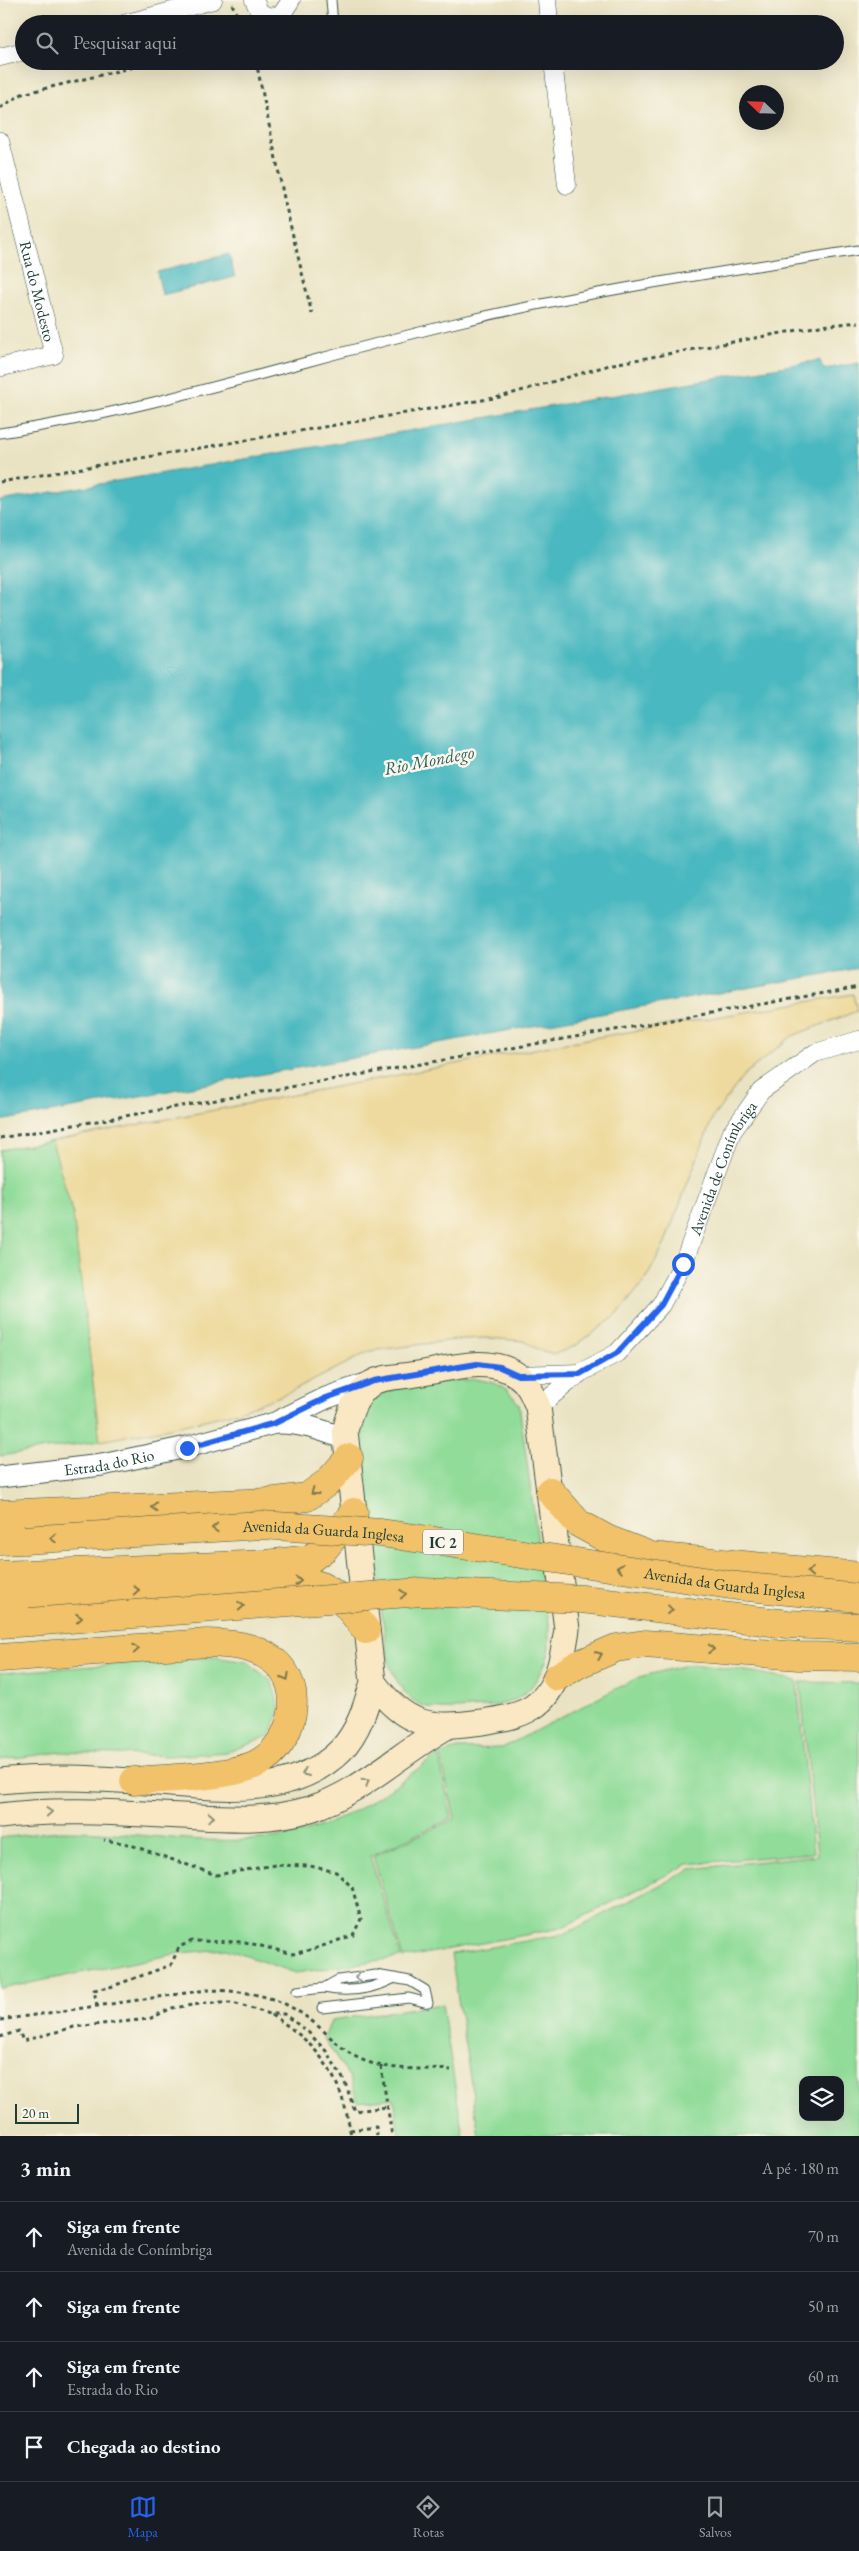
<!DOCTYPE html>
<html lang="pt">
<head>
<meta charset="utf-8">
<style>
	:root { --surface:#171b24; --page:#242831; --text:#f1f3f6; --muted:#9ea1a6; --line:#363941; --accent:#2563eb }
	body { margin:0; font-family:"EB Garamond",serif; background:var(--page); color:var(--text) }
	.controls { position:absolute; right:15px; bottom:15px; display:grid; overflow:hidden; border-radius:10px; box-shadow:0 5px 20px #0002 }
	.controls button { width:45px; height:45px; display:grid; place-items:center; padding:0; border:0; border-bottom:1px solid var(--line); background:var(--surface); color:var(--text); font:25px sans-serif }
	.compass { position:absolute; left:739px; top:85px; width:45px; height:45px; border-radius:50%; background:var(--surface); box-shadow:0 5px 20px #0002; rotate:293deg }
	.scale { position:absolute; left:15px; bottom:12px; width:64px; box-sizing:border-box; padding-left:5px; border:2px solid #1f3d34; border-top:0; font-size:14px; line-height:18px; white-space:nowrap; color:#1f3d34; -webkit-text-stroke:4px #fbf7ec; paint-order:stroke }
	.stop { position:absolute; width:15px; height:15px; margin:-11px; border:4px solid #2563eb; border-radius:50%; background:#fff }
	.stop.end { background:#2563eb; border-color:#fff; box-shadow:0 1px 5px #0008 }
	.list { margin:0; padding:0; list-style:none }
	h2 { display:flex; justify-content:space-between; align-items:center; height:65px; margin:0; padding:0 20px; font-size:21px }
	h2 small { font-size:16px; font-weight:400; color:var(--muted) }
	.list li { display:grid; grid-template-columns:32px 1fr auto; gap:15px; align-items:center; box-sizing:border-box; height:70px; padding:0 20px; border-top:1px solid var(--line) }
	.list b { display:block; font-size:19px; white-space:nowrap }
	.list p { margin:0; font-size:16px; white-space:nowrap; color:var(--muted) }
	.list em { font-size:16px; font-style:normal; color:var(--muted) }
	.icon { flex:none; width:28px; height:28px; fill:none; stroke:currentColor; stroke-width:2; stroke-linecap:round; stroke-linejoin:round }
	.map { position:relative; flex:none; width:859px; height:2136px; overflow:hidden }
	.search { position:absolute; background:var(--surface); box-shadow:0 5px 20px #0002; left:15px; right:15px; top:15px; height:55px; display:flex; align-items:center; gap:12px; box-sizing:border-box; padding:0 18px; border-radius:28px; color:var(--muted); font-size:19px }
	.sheet { height:345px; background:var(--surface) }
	nav { display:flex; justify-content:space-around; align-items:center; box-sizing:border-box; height:70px; border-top:1px solid var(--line); background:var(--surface); font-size:14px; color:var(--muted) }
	nav a { display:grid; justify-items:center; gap:2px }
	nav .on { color:var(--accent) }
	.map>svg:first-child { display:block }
	.green { fill:#91dc99; stroke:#588c66; fill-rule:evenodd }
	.sand { fill:#eeda9e; stroke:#868c69 }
	.water { fill:#49b8c0; stroke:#347a7a }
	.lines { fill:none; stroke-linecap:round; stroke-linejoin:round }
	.service-casing { stroke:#3d5649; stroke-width:11 }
	.minor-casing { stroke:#3d5649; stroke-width:19 }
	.tertiary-casing { stroke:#3d5649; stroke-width:23 }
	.secondary-casing { stroke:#3d5649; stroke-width:27 }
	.primary-casing { stroke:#3d5649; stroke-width:29 }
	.trunk-casing { stroke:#3d5649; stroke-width:29 }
	.path { stroke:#3d5649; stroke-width:3; stroke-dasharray:4 4; stroke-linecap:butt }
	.service { stroke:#fff; stroke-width:9 }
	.minor { stroke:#fff; stroke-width:18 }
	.tertiary { stroke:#fff; stroke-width:21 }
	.secondary { stroke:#fae7c3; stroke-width:25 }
	.primary { stroke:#f2c26a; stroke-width:28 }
	.trunk { stroke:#f2c26a; stroke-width:28 }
	.primary-bridge-casing { stroke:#3d5649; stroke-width:29; stroke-linecap:butt }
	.primary-bridge { stroke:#f2c26a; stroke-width:28 }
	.oneway { stroke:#7e794c }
	.oneway2 { stroke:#8c927c }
	.oneway3 { stroke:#8f9e9a }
	.route { stroke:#2563eb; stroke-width:6 }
	.labels { text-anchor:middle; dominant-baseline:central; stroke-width:5; stroke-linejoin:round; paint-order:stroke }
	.shield { fill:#fbf7ec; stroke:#61756b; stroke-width:1 }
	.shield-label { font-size:15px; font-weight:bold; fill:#1f3d34 }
	.street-label { font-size:16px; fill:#1f3d34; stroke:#fbf7ec }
	.water-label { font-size:18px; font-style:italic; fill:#2c625e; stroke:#fbf7ec }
</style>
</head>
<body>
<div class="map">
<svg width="859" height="2136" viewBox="0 0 859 2136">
	<rect width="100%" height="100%" fill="#fbf7ec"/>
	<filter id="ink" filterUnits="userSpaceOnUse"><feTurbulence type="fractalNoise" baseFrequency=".02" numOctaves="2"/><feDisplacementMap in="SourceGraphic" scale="10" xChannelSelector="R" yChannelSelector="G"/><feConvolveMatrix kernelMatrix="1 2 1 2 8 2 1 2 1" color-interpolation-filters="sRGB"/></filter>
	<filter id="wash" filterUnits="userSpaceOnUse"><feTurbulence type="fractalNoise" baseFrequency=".0096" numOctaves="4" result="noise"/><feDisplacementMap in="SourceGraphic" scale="20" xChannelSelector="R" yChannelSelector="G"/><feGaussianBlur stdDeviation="1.12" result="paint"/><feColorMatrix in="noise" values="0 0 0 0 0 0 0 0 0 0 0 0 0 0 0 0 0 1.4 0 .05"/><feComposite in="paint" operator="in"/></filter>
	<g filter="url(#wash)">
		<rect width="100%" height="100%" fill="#eae3c3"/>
		<path class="green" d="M52 1141 73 1213 100 1441 0 1456V1150Z
			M476 1379C498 1383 505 1386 519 1404L549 1624C548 1634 550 1645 548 1655 547 1661 543 1667 540 1673 525 1704 500 1706 470 1708 425 1712 407 1708 389 1664L358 1441C360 1426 361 1412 371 1401 389 1382 450 1382 476 1379Z
			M213 1657 248 1662 272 1682 280 1710 269 1737 227 1752 170 1756 61 1752 0 1760V1673Z
			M691 1664 754 1672 797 1681 813 1853 688 1864 561 1928 403 1958 373 1856 455 1819 440 1754 458 1749 502 1748 639 1677Z
			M800 1682 859 1683V2136H479L451 1954 565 1934 691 1869 817 1855ZM803 2080H840V2117H803Z
			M438 1754 452 1818 370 1856 401 1957 296 1973 226 1949 180 1953 0 1989V1838C20 1836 41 1832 61 1831 145 1830 240 1856 322 1826 365 1810 401 1781 438 1754Z
			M442 2004 463 2136H399L394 2098 358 2102 350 2078 324 2039 331 2020Z"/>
		<path class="sand" d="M853 994 857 1011 792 1036 745 1074 713 1117 664 1245 646 1279 616 1316 575 1346 555 1354 539 1350 524 1341 488 1338 462 1339 370 1351 291 1392 237 1412 180 1426 100 1441 73 1214 52 1141 587 1039Z"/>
		<path class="water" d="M229 254 235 277 162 295 157 272Z
			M820 360 823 369 859 363V968L0 1121V501Z"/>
	</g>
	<g filter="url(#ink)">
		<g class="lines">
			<g class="service-casing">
				<path id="service" d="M331 0 333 24
					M0 433C157 409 309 358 464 321 594 290 727 271 859 250
					M324 1988C348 1993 373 1989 395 1978
					M297 1991 324 1988 338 1980 376 1975 410 1981 425 1990 428 2003 409 1998 322 2008"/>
			</g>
			<g class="minor-casing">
				<g id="minor">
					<path d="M254 0 260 13 271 17 282 14 291 0"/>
					<path d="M547 0 549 24"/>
					<path d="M124 24 213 0"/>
					<path d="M0 57 24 51"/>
					<path d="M553 61 567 185"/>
					<path id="s1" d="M0 141 54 355 2 367"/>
					<path d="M518 1375 580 1373"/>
					<path id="s2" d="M538 1407 580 1373 617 1353 661 1305 683 1264 732 1132 761 1091 815 1053 859 1040"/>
				</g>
			</g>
			<g class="tertiary-casing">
				<g id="tertiary">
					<path d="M278 1423C303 1423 322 1430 346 1439"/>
					<path id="s3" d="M0 1477 102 1465 187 1447 275 1423 326 1398 374 1381"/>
				</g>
			</g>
			<g class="secondary-casing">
				<path id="secondary" d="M0 1781C45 1776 88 1778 133 1781 200 1785 288 1804 341 1750 359 1731 366 1706 373 1682L345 1431C350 1412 355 1395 372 1383 380 1377 406 1376 417 1374 449 1369 488 1355 517 1375 528 1382 533 1395 538 1407L567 1629C563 1656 558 1691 533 1707 518 1717 499 1719 482 1722 430 1729 406 1727 373 1682
					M0 1816C61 1808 121 1813 182 1816 225 1818 268 1822 310 1809 362 1792 400 1753 446 1727"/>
			</g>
			<g class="primary-casing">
				<path id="primary" d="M550 1491 578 1523 607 1539 651 1556 859 1576
					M0 1541 24 1540
					M0 1575 266 1564 310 1559 325 1548 354 1512
					M0 1596 301 1580C335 1586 346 1604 366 1630
					M0 1624 30 1622
					M557 1677 579 1664 616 1648 645 1644 799 1656 859 1657"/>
			</g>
			<g class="trunk-casing">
				<path id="trunk" d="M0 1514 268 1502 307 1497 328 1482 349 1458
					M0 1658 207 1643C231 1644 253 1645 273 1660 308 1687 293 1744 258 1763 233 1777 164 1778 134 1781"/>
			</g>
			<path class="path" d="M232 4 241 24
				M256 61 285 203 312 314
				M0 108 22 94 159 61
				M0 482 500 397 613 364 820 326 859 322
				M0 1138 859 987
				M97 2006 94 1990 110 1987 171 1965 179 1947 192 1941 245 1942 293 1954 317 1948 353 1935 361 1919 352 1887 336 1872 310 1866 275 1865 216 1875 128 1844 104 1840
				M271 2015C321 2045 342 2078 351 2136
				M0 2020 207 1990C248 1991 280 1995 313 2022 331 2036 345 2055 368 2062 393 2071 424 2068 451 2070
				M0 2037 19 2031 23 2041 74 2027 149 2019 172 2008 207 2003H233L270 2014H284L308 2032 326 2051 344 2080 355 2111 387 2107
				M381 2066 392 2136
				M350 2130 376 2127 377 2136"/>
			<use href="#service" class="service"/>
			<use href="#minor" class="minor"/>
			<use href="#tertiary" class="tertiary"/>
			<use href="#secondary" class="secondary"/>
			<use href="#primary" class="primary"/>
			<use href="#trunk" class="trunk"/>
			<g class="primary-bridge-casing">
				<g id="primary-bridge">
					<path id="s4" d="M24 1540 261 1525 381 1533 737 1586 859 1598"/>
					<path d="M30 1622 421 1592 582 1599 787 1624 859 1627"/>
				</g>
			</g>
			<use href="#primary-bridge" class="primary-bridge"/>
		</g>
		<defs><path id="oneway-chevron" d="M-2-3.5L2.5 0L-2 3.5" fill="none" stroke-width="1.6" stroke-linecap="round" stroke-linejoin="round" transform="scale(1.25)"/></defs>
		<g class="oneway">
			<use href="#oneway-chevron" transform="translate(314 1492) rotate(144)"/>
			<use href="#oneway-chevron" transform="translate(154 1507) rotate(177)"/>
			<use href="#oneway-chevron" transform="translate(215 1528) rotate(177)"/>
			<use href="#oneway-chevron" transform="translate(53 1538) rotate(177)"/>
			<use href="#oneway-chevron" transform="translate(620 1568) rotate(-172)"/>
			<use href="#oneway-chevron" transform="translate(810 1572) rotate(-175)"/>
			<use href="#oneway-chevron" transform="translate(298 1581) rotate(1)"/>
			<use href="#oneway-chevron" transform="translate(136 1590) rotate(-3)"/>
			<use href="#oneway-chevron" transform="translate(403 1594) rotate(-4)"/>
			<use href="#oneway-chevron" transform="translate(241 1606) rotate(-4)"/>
			<use href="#oneway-chevron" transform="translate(670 1610) rotate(7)"/>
			<use href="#oneway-chevron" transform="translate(79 1618) rotate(-4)"/>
			<use href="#oneway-chevron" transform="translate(136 1649) rotate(-4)"/>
			<use href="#oneway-chevron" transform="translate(711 1649) rotate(4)"/>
			<use href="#oneway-chevron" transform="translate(599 1655) rotate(-23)"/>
			<use href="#oneway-chevron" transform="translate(286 1677) rotate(62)"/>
		</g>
		<g class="oneway2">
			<use href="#oneway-chevron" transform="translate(305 1773) rotate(156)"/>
			<use href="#oneway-chevron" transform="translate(366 1782) rotate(-33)"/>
			<use href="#oneway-chevron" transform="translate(49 1812) rotate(-4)"/>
			<use href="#oneway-chevron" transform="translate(211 1817) rotate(3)"/>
		</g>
		<use class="oneway3" href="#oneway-chevron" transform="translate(358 1977) rotate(172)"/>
	</g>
	<g class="lines" filter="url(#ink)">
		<path class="route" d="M187 1448 275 1423 326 1398 374 1381 477 1364 500 1367 518 1375 580 1374 617 1353 661 1305 683 1264"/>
	</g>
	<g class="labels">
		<rect class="shield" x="423" y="1529.5" width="40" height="25" rx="4"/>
		<g class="shield-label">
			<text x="443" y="1542">IC 2</text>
		</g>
		<g class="street-label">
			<text stroke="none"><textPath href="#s1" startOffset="155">Rua do Modesto</textPath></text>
			<text stroke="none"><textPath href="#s2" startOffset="312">Avenida de Conímbriga</textPath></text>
			<text stroke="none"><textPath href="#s3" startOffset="110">Estrada do Rio</textPath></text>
			<text stroke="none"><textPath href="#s4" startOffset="300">Avenida da Guarda Inglesa</textPath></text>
			<text stroke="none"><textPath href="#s4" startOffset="705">Avenida da Guarda Inglesa</textPath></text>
		</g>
		<g class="water-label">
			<text transform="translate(429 760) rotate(-11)">Rio Mondego</text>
		</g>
	</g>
</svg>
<div class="controls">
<button><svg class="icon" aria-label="layers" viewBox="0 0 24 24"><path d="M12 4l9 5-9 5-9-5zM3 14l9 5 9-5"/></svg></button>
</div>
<svg class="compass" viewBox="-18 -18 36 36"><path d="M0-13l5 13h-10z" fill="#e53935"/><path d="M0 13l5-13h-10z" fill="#9ea1a6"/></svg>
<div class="scale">20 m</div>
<div class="stop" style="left:683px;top:1264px"></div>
<div class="stop end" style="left:187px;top:1448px"></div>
<div class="search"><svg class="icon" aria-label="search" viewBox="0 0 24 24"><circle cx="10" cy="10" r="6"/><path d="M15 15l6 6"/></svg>Pesquisar aqui</div>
</div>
<section class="sheet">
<h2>3 min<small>A pé · 180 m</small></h2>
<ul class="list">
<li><svg class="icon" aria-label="ahead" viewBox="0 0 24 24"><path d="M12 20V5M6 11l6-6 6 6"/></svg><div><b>Siga em frente</b><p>Avenida de Conímbriga</p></div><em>70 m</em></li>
<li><svg class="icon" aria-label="ahead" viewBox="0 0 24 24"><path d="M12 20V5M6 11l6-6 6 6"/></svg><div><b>Siga em frente</b></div><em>50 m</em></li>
<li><svg class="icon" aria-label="ahead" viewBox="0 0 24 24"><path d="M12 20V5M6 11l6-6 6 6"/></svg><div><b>Siga em frente</b><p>Estrada do Rio</p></div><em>60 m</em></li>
<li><svg class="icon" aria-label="arrive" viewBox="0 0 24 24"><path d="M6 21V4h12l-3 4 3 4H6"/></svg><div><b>Chegada ao destino</b></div></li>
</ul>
</section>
<nav>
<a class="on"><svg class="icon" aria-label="map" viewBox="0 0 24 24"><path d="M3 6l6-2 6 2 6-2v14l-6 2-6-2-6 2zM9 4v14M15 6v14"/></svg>Mapa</a>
<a><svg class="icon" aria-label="directions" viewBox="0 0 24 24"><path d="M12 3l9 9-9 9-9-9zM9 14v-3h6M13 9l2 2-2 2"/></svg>Rotas</a>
<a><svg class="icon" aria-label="saved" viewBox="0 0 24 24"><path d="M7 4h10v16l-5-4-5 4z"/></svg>Salvos</a>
</nav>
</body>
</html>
